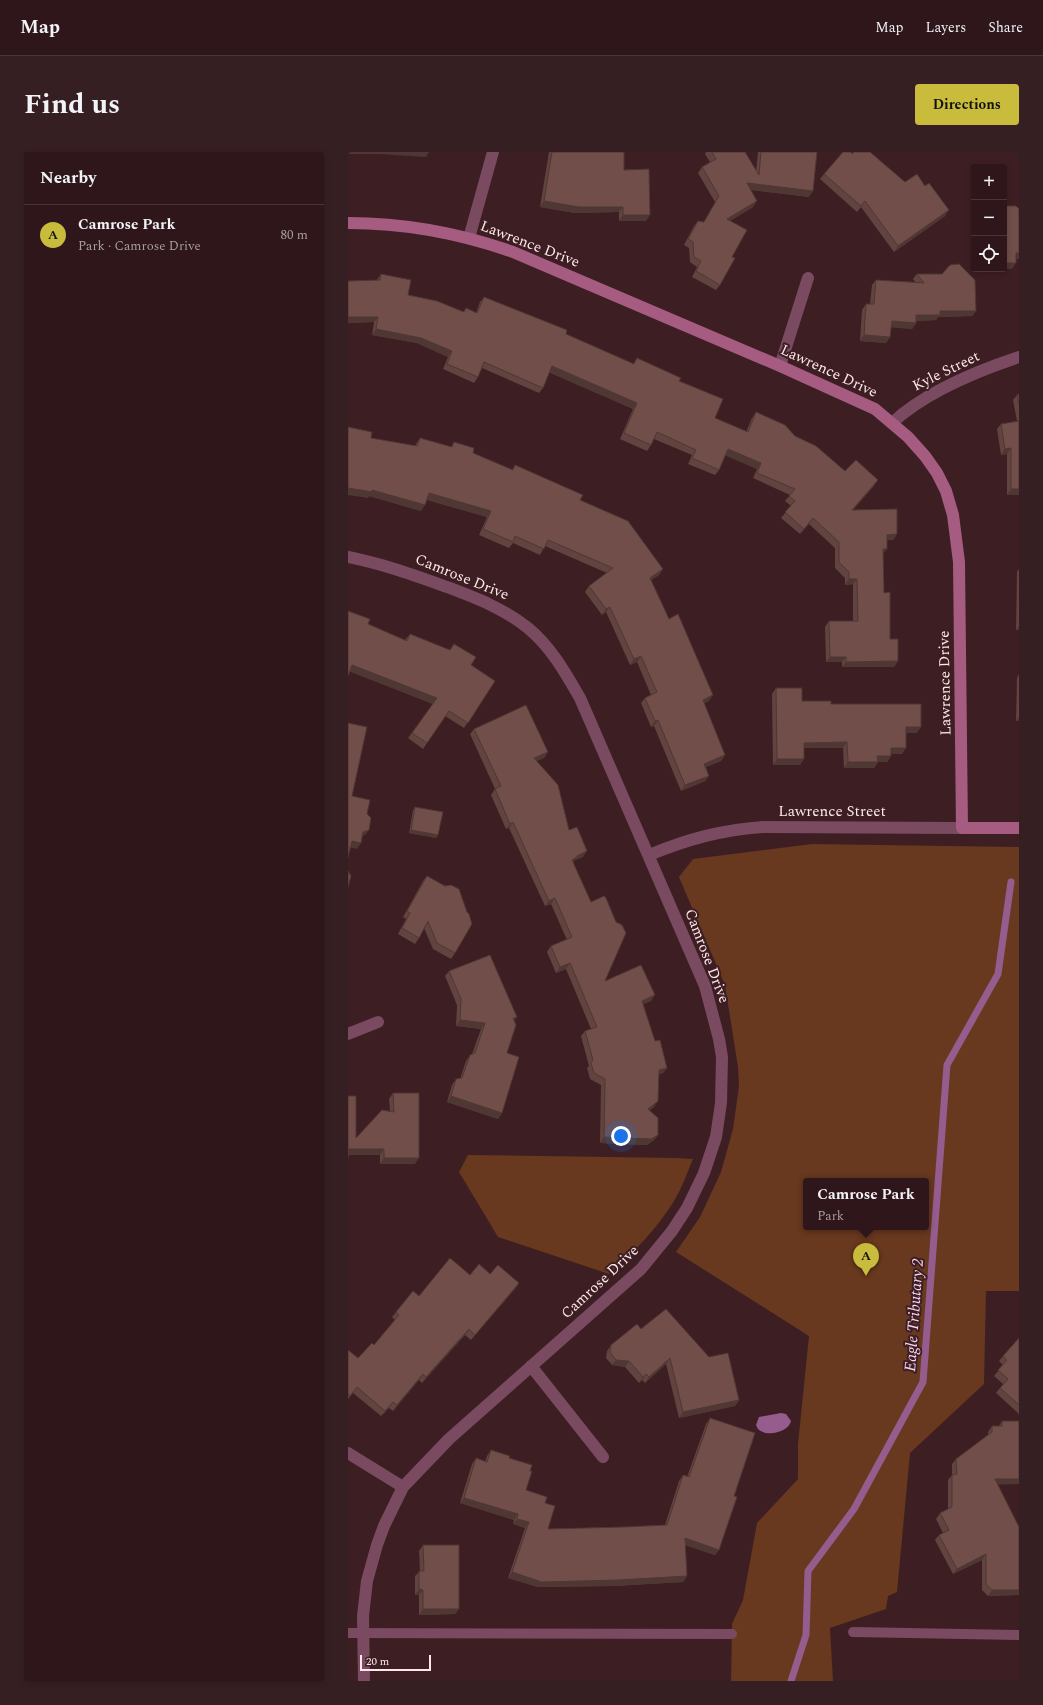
<!DOCTYPE html>
<html lang="en">
<head>
<meta charset="utf-8">
<style>
	:root { --surface:#2e161a; --page:#361f23; --text:#f1f3f6; --muted:#a79fa2; --line:#493539; --accent:#c9bb3b }
	body { margin:0; font-family:Spectral,serif; background:var(--page); color:var(--text) }
	.controls { position:absolute; right:12px; top:12px; display:grid; overflow:hidden; border-radius:4px; box-shadow:0 2px 6px #0003 }
	.controls button { width:36px; height:36px; display:grid; place-items:center; padding:0; border:0; border-bottom:1px solid var(--line); background:var(--surface); color:var(--text); font:20px sans-serif }
	.scale { position:absolute; left:12px; bottom:10px; width:71px; box-sizing:border-box; padding-left:4px; border:2px solid #fee8eb; border-top:0; font-size:11px; line-height:14px; white-space:nowrap; color:#fee8eb; -webkit-text-stroke:3px #3d1e23; paint-order:stroke }
	.you { position:absolute; left:273px; top:984px; width:14px; height:14px; margin:-10px; border:3px solid #fff; border-radius:50%; background:#1a73e8; box-shadow:0 0 0 6px #1a73e833 }
	.badge { display:grid; place-items:center; width:26px; height:26px; border-radius:50%; background:var(--accent); color:#111; font-size:13px; font-weight:700 }
	.pin { position:absolute; translate:-50% -33px; filter:drop-shadow(0 1px 2px #0008) }
	.pin::after { content:''; position:absolute; top:21px; width:14px; height:12px; background:inherit; clip-path:polygon(0 0,100% 0,50% 100%) }
	.popup { position:absolute; left:455px; top:1026px; width:126px; height:52px; box-sizing:border-box; display:grid; place-content:center; border-radius:4px; background:var(--surface); filter:drop-shadow(0 1px 3px #0005); font-size:13px; white-space:nowrap; color:var(--muted) }
	.popup b { font-size:15px; color:var(--text) }
	.popup::after { content:''; position:absolute; left:50%; top:100%; margin-left:-8px; border:8px solid transparent; border-top-color:var(--surface) }
	.list { margin:0; padding:0; list-style:none }
	h2 { display:flex; justify-content:space-between; align-items:center; height:52px; margin:0; padding:0 16px; font-size:17px }
	h2 small { font-size:13px; font-weight:400; color:var(--muted) }
	.list li { display:grid; grid-template-columns:26px 1fr auto; gap:12px; align-items:center; box-sizing:border-box; height:60px; padding:0 16px; border-top:1px solid var(--line) }
	.list b { display:block; font-size:15px; white-space:nowrap }
	.list p { margin:0; font-size:13px; white-space:nowrap; color:var(--muted) }
	.list em { font-size:13px; font-style:normal; color:var(--muted) }
	.icon { flex:none; width:22px; height:22px; fill:none; stroke:currentColor; stroke-width:2; stroke-linecap:round; stroke-linejoin:round }
	.map { position:relative; flex:none; width:671px; height:1529px; overflow:hidden; border-radius:4px }
	header { display:flex; align-items:center; gap:24px; box-sizing:border-box; height:56px; padding:0 20px; background:var(--surface); border-bottom:1px solid var(--line) }
	header strong { font-size:19px }
	nav { display:flex; gap:22px; margin-inline-start:auto; font-size:14px }
	.intro { display:flex; align-items:center; justify-content:space-between; box-sizing:border-box; height:96px; padding:0 24px }
	h1 { margin:0; font-size:28px }
	.button { padding:10px 18px; border-radius:4px; background:var(--accent); color:#111; font-size:14px; font-weight:700 }
	main { display:flex; gap:24px; padding:0 24px }
	aside { flex:1; background:var(--surface); border-radius:4px; box-shadow:0 2px 6px #0003 }
	.map>svg:first-child { display:block }
	.green { fill:#68381f; fill-rule:evenodd }
	.water { fill:#955d8d }
	.lines { fill:none; stroke-linecap:round; stroke-linejoin:round }
	.stream { stroke:#955d8d; stroke-width:7 }
	.lane { stroke:#7a4a60; stroke-width:10 }
	.street { stroke:#7a4a60; stroke-width:12 }
	.secondary { stroke:#a65b80; stroke-width:12 }
	.wall { fill:#61433f }
	.shaded-wall { fill:#4f3733 }
	.building { fill:#714e49; stroke:#4f3733 }
	.labels { text-anchor:middle; dominant-baseline:central; stroke-width:4; stroke-linejoin:round; paint-order:stroke }
	.street-label { font-size:15px; fill:#fee8eb; stroke:#3d1e23 }
	.water-label { font-size:16px; font-style:italic; fill:#f7d6f1; stroke:#3d1e23 }
</style>
</head>
<body>
<header>
<strong>Map</strong>
<nav><a>Map</a><a>Layers</a><a>Share</a></nav>
</header>
<div class="intro"><h1>Find us</h1><a class="button">Directions</a></div>
<main>
<aside>
<h2>Nearby<small></small></h2>
<ul class="list">
<li><span class="badge">A</span><div><b>Camrose Park</b><p>Park · Camrose Drive</p></div><em>80 m</em></li>
</ul>
</aside>
<div class="map">
<svg width="671" height="1529" viewBox="0 0 671 1529">
	<rect width="100%" height="100%" fill="#3d1e23"/>
	<path class="green" d="M464 692 671 695V1139H638L636 1232 562 1301 549 1440 540 1444 538 1457 482 1476 485 1529H383L384 1472 395 1448 409 1371 450 1327V1292L461 1184 328 1100 352 1065 373 1020 385 977 391 934 390 915 377 833 331 725 345 707ZM458 1029H578V1075H458Z
		M120 1003 329 1006 345 1007C339 1021 334 1036 326 1049 309 1077 286 1100 261 1122L150 1085 111 1020Z"/>
	<path class="water" d="M433 1261 438 1262 443 1269C440 1281 418 1285 410 1277L408 1273 411 1265Z"/>
	<g class="lines">
		<path class="stream" d="M443 1529 458 1483 460 1419 506 1357 575 1230 599 913 650 822 663 730"/>
		<path class="lane" d="M505 1480 671 1483
			M0 1481 384 1482"/>
		<path class="street" d="M121 86 145 0
			M432 214 460 126
			M544 271C577 240 629 219 671 205
			M0 405C35 412 65 423 99 435 128 446 155 456 180 476 203 495 217 520 232 546L357 834 371 887 374 905 373 951 368 985 356 1021 339 1056 324 1079 293 1117 101 1287 55 1335 36 1374 29 1393 19 1429 15 1464 16 1529
			M301 703C340 687 373 678 415 675L614 676
			M0 882 30 870
			M183 1214 255 1305
			M0 1301 55 1335"/>
		<path class="secondary" d="M0 71C57 71 111 81 165 100L432 214 527 257 560 285 577 304 589 321 598 339 605 363 611 410 614 676H671"/>
	</g>
	<path class="wall" d="M201 0H276V18L298 69H271V60L227 61 192 55Z
		M358 0H397L408 19 410 0H469L461 45 403 38 405 55 382 69 384 105 372 133 368 138 344 125 349 115 342 110 341 96 336 93 346 74 350 69 356 70 367 50 350 21 354 15 362 10 357 2Z
		M504 2 557 30 597 64 546 100 513 55 509 60 472 27 476 22Z
		M33 122 60 143 115 160 118 156 128 161 132 150 136 145 218 182 285 212 289 206 331 229 367 266 398 280 404 266 408 260 447 284 497 319 526 334 505 358 549 382 545 388H539L535 402 536 441 542 487 550 509 546 515H494V510H478L477 475 481 469H505V432L497 433V426L487 416V396L461 372 452 382 433 366 443 354 437 349 442 343 405 326 409 317 377 303 371 318 367 323 340 312 344 303 306 287 303 293 299 299 272 287 285 257 201 220 195 236 191 241 134 216 130 225 126 231 95 217 100 205 69 191 24 183 26 170 0 171V129L29 128Z
		M569 122 628 159 624 164 590 165 588 168 568 169V171L564 177 543 175 542 185 538 191 512 189 514 158 518 152H522L524 133 528 128 567 130 565 127Z
		M671 242V343H659V302L653 303 649 277 653 272 669 269 665 248 669 243Z
		M23 286 67 294 68 292 72 286 103 295 106 290 125 301 164 318 167 313 232 348 315 417 311 423 303 428 321 467 361 549 356 551 377 603 373 609 358 615 361 624 357 629 333 639 306 574 303 575 293 551 297 546 303 543 289 510 282 513 258 460 254 463 237 440 241 434 259 421 197 394 192 403 165 391 161 396 131 383 139 365 79 348 73 359 21 344 20 346Z
		M671 417V478H668L669 420Z
		M20 472 57 488 62 482 123 513 147 529 116 576 97 564 75 597 60 586 85 552 2 519Z
		M671 522V569H668L669 526Z
		M428 536 454 549 483 552 569 581H558L554 602H543L539 610H530L526 616H496L495 596H456L452 613H425L424 542Z
		M126 577 200 600 196 606 188 609 221 678 235 705 227 708 225 711 257 829 303 849 295 852 307 889 319 916 315 921 311 922 306 955 301 959 310 983 306 988 299 993 252 991 253 933 242 927 239 916 241 914 233 884 237 879 243 877 218 817 208 821 199 800 203 794 219 788 203 752 197 754 161 676 158 677 143 643 147 637 122 582Z
		M67 655 90 683 88 686 61 681 65 658Z
		M79 724 107 801 103 807 85 797 76 776 71 786 67 792 50 782 58 767 55 765 75 729Z
		M101 819 169 865 166 868 159 901 154 961 150 967 99 950 104 933 108 927H112L118 909 122 903 124 902 133 877 108 874 109 853 97 824Z
		M45 941 67 1012H32V1003H1L0 1006V944L8 986 42 959 41 947Z
		M142 1122 171 1131 167 1137 123 1188 117 1183 74 1231 71 1228 45 1259 41 1256 33 1264 5 1241 0 1247V1198L10 1206 26 1193 47 1168 44 1165 48 1160 71 1144 122 1123Z
		M293 1177 391 1248 387 1254 331 1266 318 1212 297 1231 294 1228 291 1231 277 1215 264 1213 258 1206 259 1199 263 1193Z
		M671 1186V1262L648 1241 655 1232 646 1224 655 1213 651 1209 655 1204Z
		M362 1266 386 1344 371 1398 367 1403 337 1393 339 1424 335 1430 266 1434 190 1435 160 1426 177 1376 165 1372 166 1368 112 1351 124 1312 128 1306 137 1310 139 1304 143 1298 161 1306 182 1319 178 1338 197 1351 200 1377 276 1375 317 1373 331 1329 335 1323 339 1325 358 1272Z
		M654 1269H671L650 1333 671 1375V1443L640 1444 634 1438V1408L605 1422 587 1388 591 1383 595 1381 588 1367 592 1361 600 1357V1328L604 1323V1312L608 1307 640 1283V1280L644 1274H651Z
		M75 1393 111 1457 107 1462 71 1463V1443H67V1424L72 1419 71 1399Z"/>
	<path class="shaded-wall" d="M0 0H81L78 5 31 2H0Z
		M399 31 465 39 461 45 395 37Z
		M196 49 275 55 271 60 227 61 192 55Z
		M409 49 405 55 375 73 379 67Z
		M601 58 597 64 546 100 550 94Z
		M275 63H302L298 69H271Z
		M668 101H671V107H664Z
		M656 111H668L664 117H656Z
		M592 159H628L624 164 590 165 588 168 564 169 568 163Z
		M0 165H30L26 170 0 171Z
		M544 169 568 171 564 177 540 175Z
		M28 177 73 186 104 199 100 205 69 191 24 183Z
		M516 183 542 185 538 191 512 189Z
		M204 214 289 251 285 257 200 220Z
		M663 296 659 302 653 303 657 297Z
		M380 297 413 311 409 317 376 303Z
		M530 328 526 334 500 363 504 358Z
		M0 336 24 338 77 353 73 359 21 344 20 346 0 343Z
		M663 337H671V343H659Z
		M81 341 143 359 139 365 77 347Z
		M465 366 461 372 452 382 456 377Z
		M549 382 545 388H535L539 383Z
		M535 397H539L535 402Z
		M315 417 311 423 298 432 302 426Z
		M501 427H509L505 432 497 433Z
		M262 455 258 460 254 463 258 457Z
		M671 474V478H668Z
		M293 504 289 510 282 513 286 507Z
		M482 505H498L494 510H478Z
		M550 509 546 515H494L498 510Z
		M4 513 89 546 85 552 0 519Z
		M365 543 361 549 351 554 355 548Z
		M671 565V569H668Z
		M310 568 306 574 303 575 307 569Z
		M558 575H573L569 581H554Z
		M499 590 495 596H452L456 591Z
		M543 596H558L554 602H539Z
		M200 600 196 606 182 612 186 606Z
		M377 603 373 609 352 617 356 612Z
		M529 604H543L539 610H525Z
		M429 607H456L452 613H425Z
		M500 610H530L526 616H496Z
		M361 624 357 629 333 639 337 633Z
		M165 670 161 676 158 677 162 672Z
		M21 678 17 683 11 685 15 680Z
		M63 678 90 683 88 686 61 681Z
		M4 689 13 691 9 697 0 695Z
		M239 699 235 705 227 708 225 711 224 708 229 704Z
		M207 746 203 752 197 754 201 749Z
		M222 811 218 817 208 821 212 815Z
		M307 843 303 849 290 854 294 849Z
		M112 868 137 871 133 877 108 874Z
		M319 916 315 921 307 923 311 918Z
		M103 944 154 961 150 967 99 950Z
		M310 949 306 955 296 963 300 957Z
		M310 983 306 988 299 993 252 991 256 985Z
		M1 997H36L32 1003H0Z
		M36 1006H71L67 1012H32Z
		M171 1131 167 1137 123 1188 127 1183Z
		M121 1177 117 1183 74 1231 78 1225Z
		M322 1206 318 1212 297 1231 301 1225Z
		M268 1208 281 1209 277 1215 264 1213Z
		M75 1222 71 1228 45 1259 49 1253Z
		M298 1222 294 1228 291 1231 295 1225Z
		M391 1248 387 1254 331 1266 335 1260Z
		M647 1327H671V1332L643 1333Z
		M116 1346 170 1362 166 1368 112 1351Z
		M169 1367 181 1370 177 1376 165 1372Z
		M337 1386 371 1398 367 1403 333 1392Z
		M638 1402 634 1408 605 1422 609 1417Z
		M164 1420 339 1424 335 1430 266 1434 190 1435 160 1426Z
		M71 1437 75 1438 71 1443H67Z
		M644 1438H671V1443L640 1444Z
		M75 1457H111L107 1462 71 1463Z"/>
	<path class="building" d="M204 0H276V18L301 17 302 63H275V55H231L196 49Z
		M364 0H397L411 23 413 0H469L465 39 399 31 409 49 379 67 399 78 384 105 387 106 372 133 348 119 353 109 346 105 345 90 340 87 350 69 356 70 371 44 354 15 368 7Z
		M495 0H503L504 2 506 0H522L557 30 569 22 577 34 581 31 601 58 550 94 517 49 513 54 476 22Z
		M656 54H668L671 57V101H668V111H656Z
		M611 112 627 128 628 159H592V163H568V171L544 169 542 185 516 183 518 152H526L528 128 576 131 569 122H594L602 113Z
		M33 122 63 128 60 143 89 149 116 160 118 156 129 161 136 145 219 178 218 182 286 212 289 206 333 226 331 229 375 247 367 266 400 280 408 260 437 273 447 284 468 294 497 319 508 308 530 328 504 358 549 357V382L539 383V397H535L536 441 542 440V487H550V509L498 510V505H482L481 469H510L509 427H501V420L491 410V390L465 366 456 377 437 360 447 349 441 344 447 337 409 321 413 311 380 297 371 318 344 306 348 298 309 280 303 293 276 281 289 251 204 214 195 236 136 210 130 225 99 212 104 199 73 186 28 177 30 165H0V129L32 128Z
		M671 242V252L669 243Z
		M671 269V337H663V296L657 297 653 272Z
		M0 275 24 280 23 286 69 294 72 286 104 295 106 290 126 296 125 301 165 318 167 313 235 343 232 348 280 369 315 417 302 426 321 467 330 462 365 543 355 548 377 603 356 612 361 624 337 633 310 568 307 569 297 546 309 540 293 504 286 507 262 455 258 457 241 434 265 416 200 388 196 397 167 384 165 390 135 377 143 359 81 341 77 353 24 338V340L0 336Z
		M0 459 22 467 20 472 59 489 62 482 102 498 106 492 128 505 123 513 147 529 120 571 101 559 79 591 64 581 89 546 4 513 0 524Z
		M428 536H454V549H483V552H573V575H558V596H543V604H529L530 610H500L499 590 456 591V607H429Z
		M178 553 200 600 186 606 210 633 221 678 229 675 239 699 229 704V705L224 708 243 750 256 744 258 746 268 770 274 773 278 781 257 829 293 813 307 843 294 849 307 889 312 888 319 916 311 918 310 949 300 957 310 966V983L303 987 256 985 257 927 246 921 243 911 245 908 237 879 249 875 222 811 212 815 203 794 224 785 207 746 201 749 165 670 162 672 147 637 153 634 126 577Z
		M0 571 19 575 4 644 22 648 19 662 23 666 21 678 15 680 13 691 4 689 0 705Z
		M67 655 95 660 90 683 63 678Z
		M0 719 3 724 0 735Z
		M79 724 97 734 103 733 111 737 119 760 121 762 124 772 107 801 89 791 80 769 71 786 54 776 62 761 59 759Z
		M142 803 169 865 165 866 168 873 159 901 171 905 154 961 103 944 108 927 114 926 122 903 127 901 137 871 112 868 113 847 101 819Z
		M45 941H71V1006H36V997H1V1004H0V944H8V986L34 958 46 960Z
		M102 1106 122 1123 131 1112 142 1122 150 1113 171 1131 127 1183 121 1177 78 1225 75 1222 49 1253 45 1250 37 1259 9 1235 2 1244 0 1242V1198L10 1206 24 1191 26 1193 51 1163 48 1160 65 1139 71 1144Z
		M318 1157 361 1205 380 1201 391 1248 335 1260 322 1206 301 1225 298 1222 295 1225 281 1209 268 1208 262 1200 263 1193 289 1172 293 1177Z
		M671 1186V1253L652 1236 660 1227 650 1218 659 1208 655 1204Z
		M362 1266 407 1281 386 1344 389 1345 371 1398 337 1386 339 1424 270 1428 194 1430 164 1420 181 1370 169 1367 170 1362 116 1346 128 1306 139 1310 143 1298 162 1304 161 1306 184 1313 182 1319H184L178 1338 199 1345 197 1351 207 1354 200 1377 276 1375 319 1373 335 1323 341 1325Z
		M654 1269H671V1327H647L671 1375V1438H644L638 1432V1402L609 1417 591 1383 601 1378 592 1361 604 1355V1323L609 1322 608 1307 644 1280V1274H654Z
		M75 1393H111V1457H75V1438L71 1437V1419H76Z"/>
	<g class="labels">
		<g class="street-label">
			<text transform="translate(182 92) rotate(21)">Lawrence Drive</text>
			<text transform="translate(481 219) rotate(25)">Lawrence Drive</text>
			<text transform="translate(598 219) rotate(-26)">Kyle Street</text>
			<text transform="translate(114 425) rotate(22)">Camrose Drive</text>
			<text transform="translate(597 531) rotate(-91)">Lawrence Drive</text>
			<text x="484" y="659">Lawrence Street</text>
			<text transform="translate(359 804) rotate(69)">Camrose Drive</text>
			<text transform="translate(252 1130) rotate(-43)">Camrose Drive</text>
		</g>
		<g class="water-label">
			<text transform="translate(566 1163) rotate(-86)">Eagle Tributary 2</text>
		</g>
	</g>
</svg>
<div class="controls">
<button>+</button>
<button>−</button>
<button><svg class="icon" aria-label="locate" viewBox="0 0 24 24"><circle cx="12" cy="12" r="6"/><path d="M12 2v4M12 18v4M2 12h4M18 12h4"/></svg></button>
</div>
<div class="scale">20 m</div>
<div class="you"></div>
<div class="pin badge" style="left:518px;top:1124px">A</div>
<div class="popup"><b>Camrose Park</b>Park</div>
</div>
</main>
</body>
</html>
